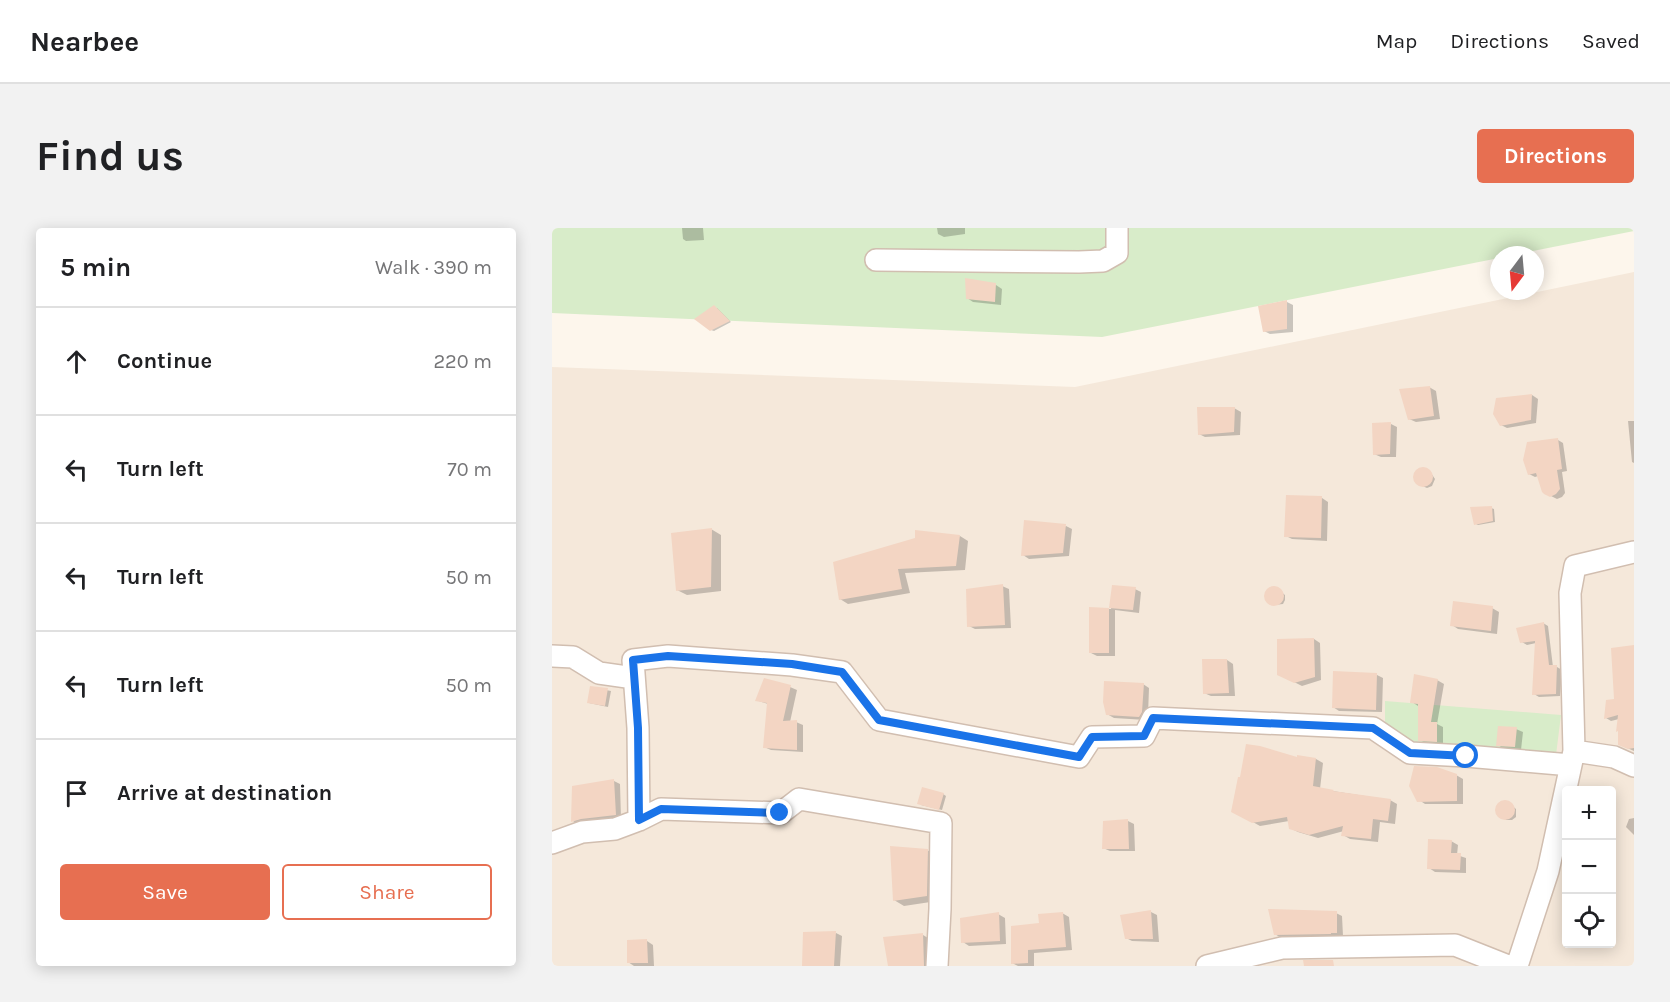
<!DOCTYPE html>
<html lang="en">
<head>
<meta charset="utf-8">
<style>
	:root { --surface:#fff; --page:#f2f2f2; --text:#202124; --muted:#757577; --line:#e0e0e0; --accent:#e76f51 }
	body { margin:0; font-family:Karla,sans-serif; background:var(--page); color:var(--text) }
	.controls { position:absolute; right:18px; bottom:18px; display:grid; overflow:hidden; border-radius:6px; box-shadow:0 3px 15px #0003 }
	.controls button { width:54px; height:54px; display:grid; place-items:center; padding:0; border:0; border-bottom:2px solid var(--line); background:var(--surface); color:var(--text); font:30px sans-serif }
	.compass { position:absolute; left:938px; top:18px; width:54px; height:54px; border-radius:50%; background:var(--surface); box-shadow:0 3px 15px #0003; rotate:196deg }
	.stop { position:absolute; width:18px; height:18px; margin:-14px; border:4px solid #1a73e8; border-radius:50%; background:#fff }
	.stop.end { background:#1a73e8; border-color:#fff; box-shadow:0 2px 6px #0008 }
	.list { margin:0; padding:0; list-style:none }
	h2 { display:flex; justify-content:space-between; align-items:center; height:78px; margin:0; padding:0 24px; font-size:26px }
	h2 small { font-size:20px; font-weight:400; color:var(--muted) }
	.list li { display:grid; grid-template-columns:39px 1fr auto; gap:18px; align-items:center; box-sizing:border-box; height:108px; padding:0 24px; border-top:2px solid var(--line) }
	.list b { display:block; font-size:22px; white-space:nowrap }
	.list em { font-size:20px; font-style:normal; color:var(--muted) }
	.actions { display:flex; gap:12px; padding:18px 24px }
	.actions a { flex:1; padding:14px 0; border:2px solid var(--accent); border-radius:6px; text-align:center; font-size:21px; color:var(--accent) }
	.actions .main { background:var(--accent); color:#fff }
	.icon { flex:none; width:33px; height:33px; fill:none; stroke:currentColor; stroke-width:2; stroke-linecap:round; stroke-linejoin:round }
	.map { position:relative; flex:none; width:1082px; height:738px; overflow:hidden; border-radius:6px }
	header { display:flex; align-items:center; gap:36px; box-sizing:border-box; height:84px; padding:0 30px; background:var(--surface); border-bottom:2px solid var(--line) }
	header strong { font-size:28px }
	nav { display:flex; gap:33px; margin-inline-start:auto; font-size:21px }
	.intro { display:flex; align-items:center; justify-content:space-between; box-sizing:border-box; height:144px; padding:0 36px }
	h1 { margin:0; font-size:42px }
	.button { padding:15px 27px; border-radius:6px; background:var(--accent); color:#fff; font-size:21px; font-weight:700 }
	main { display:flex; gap:36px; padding:0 36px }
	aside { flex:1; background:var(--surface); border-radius:6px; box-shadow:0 3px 15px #0003 }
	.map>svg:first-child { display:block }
	.residential { fill:#f5e8da; fill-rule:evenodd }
	.green { fill:#d8ecc9 }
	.shadow { fill:#0003 }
	.building { fill:#f3d5c3 }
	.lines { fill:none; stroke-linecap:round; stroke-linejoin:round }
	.minor-casing { stroke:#d1beb0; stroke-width:24 }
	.minor { stroke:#fff; stroke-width:21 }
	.route { stroke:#1a73e8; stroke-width:8 }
</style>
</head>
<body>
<header>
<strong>Nearbee</strong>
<nav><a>Map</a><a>Directions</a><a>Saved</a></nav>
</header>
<div class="intro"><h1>Find us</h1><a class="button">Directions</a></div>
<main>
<aside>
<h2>5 min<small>Walk · 390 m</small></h2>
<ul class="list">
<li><svg class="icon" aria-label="ahead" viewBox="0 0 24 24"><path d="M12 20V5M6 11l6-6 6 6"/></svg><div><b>Continue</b></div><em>220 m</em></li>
<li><svg class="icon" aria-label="left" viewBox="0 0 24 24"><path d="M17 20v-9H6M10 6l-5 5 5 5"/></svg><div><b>Turn left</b></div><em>70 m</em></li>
<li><svg class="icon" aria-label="left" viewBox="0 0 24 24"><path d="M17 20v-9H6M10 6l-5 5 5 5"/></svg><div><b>Turn left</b></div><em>50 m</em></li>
<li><svg class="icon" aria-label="left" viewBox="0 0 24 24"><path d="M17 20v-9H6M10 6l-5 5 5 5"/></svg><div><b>Turn left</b></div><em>50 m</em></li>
<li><svg class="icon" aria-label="arrive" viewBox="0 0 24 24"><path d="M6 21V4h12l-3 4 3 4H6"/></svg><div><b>Arrive at destination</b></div></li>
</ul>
<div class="actions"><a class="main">Save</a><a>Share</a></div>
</aside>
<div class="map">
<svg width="1082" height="738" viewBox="0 0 1082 738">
	<rect width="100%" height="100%" fill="#fdf6ec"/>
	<path class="residential" d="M1082 44V738H0V139L523 159ZM1014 562H1060V716H1014Z"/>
	<path class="green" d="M0 0H1082V3L960 27H947V30L550 109 0 85Z
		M833 473 1009 487 1004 527 859 516 833 497Z"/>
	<path class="shadow" d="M130 0H151L152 12 134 13 131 11Z
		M385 0H413V6L392 9 386 6Z
		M444 57 450 61 449 77 421 74 415 70Z
		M735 74 741 77V104L718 106 712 103Z
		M165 80 179 94 162 103 159 102Z
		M877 159 884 163 888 191 864 194 857 191Z
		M980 167 986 171 984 195 955 200 949 197Z
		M682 180 689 184 688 207 653 209 647 206Z
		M1076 193H1082V235L1080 234Z
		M839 196 845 199 844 229H829L822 226Z
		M1006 212 1011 215 1015 243 1010 244 1013 265 1010 269 1005 271 993 265 986 248 983 249 977 246Z
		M871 241 879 245 883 251 880 258 875 260 866 256 863 248 866 243Z
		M735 269 770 270 776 274 775 313 740 311 734 308Z
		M939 280 942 281 943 294 926 297 924 296Z
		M514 298 520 301 517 328 477 331 471 327Z
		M159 301 169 307V363L135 367 125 362Z
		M408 308 416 313 413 342 353 345 358 365 296 376 288 371Z
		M450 358 457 361 459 400 423 401 417 398Z
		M561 358 583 361 589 364 587 385 563 382V428H545L539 425V381H559Z
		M724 360 733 367V372L731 376 722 377 715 371 714 366 717 361Z
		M940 380 947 384 945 406 906 401 900 397Z
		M991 395 996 398 1001 439H1005L1010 442 1008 468 987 469 982 466 984 415 975 417 970 414Z
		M762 411 768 415 769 452 750 458 734 450Z
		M1082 419V523L1073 519 1067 491 1059 493 1054 490 1055 474 1064 472Z
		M675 432 681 436 683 468H659L652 465Z
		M825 447 831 450 830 484 787 483 781 479Z
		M885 452 892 456 885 496 891 499V516L874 515 867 512 866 478 860 474Z
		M591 456 597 460 596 487 594 492 562 490 555 486Z
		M39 459 59 463 56 479 37 475Z
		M238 459 245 462 238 494H244L251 497V524L219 522 212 519 216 476 204 472Z
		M964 501 971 504 969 522 952 521 946 517Z
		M746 531H764L771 535 768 561 838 572 845 576 843 596 828 594 826 614 798 611 791 607 792 603 766 610 746 604 738 600 737 593 708 598 681 583Z
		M904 547 911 551V576H873L867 572Z
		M62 553 68 556 69 590 27 597 21 593V559Z
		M391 566 394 568 390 582 369 577Z
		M950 575 958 576 964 581V589L960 592H954L946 586V578Z
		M1082 590V607L1074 599 1077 591Z
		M576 593 582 596 583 623H558L551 620Z
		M899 613 906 617 905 627 914 630V645L883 644 877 640Z
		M375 622 385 628V673L352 678 342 672Z
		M599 684 605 687 607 714 580 713 574 710Z
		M510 685 517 689 520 722 482 725V738H466L460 735 488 697Z
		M784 685 790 688 791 708H785V709L729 710 723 706Z
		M446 686 453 690 454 716 417 718 411 714Z
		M284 705 290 708 288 738H251Z
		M371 707 376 710 378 738H338Z
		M95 713 101 717 102 738H82L76 734Z"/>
	<path class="building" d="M413 50 444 55 443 74 414 71Z
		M735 72V101L711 104 706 78Z
		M162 77 178 93 158 103 142 91Z
		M878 158 882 188 856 192 847 161Z
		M980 166 979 192 948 198 941 186 944 170Z
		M645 179H683L682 204 646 207Z
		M839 194 838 226 821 227 820 195Z
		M1006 210 1010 241 1005 242 1008 261 1004 266 998 269 992 266 990 264 984 245 976 247 971 232 975 214Z
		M861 249a10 10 0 1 1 20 0a10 10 0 1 1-20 0Z
		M734 267 770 268 769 310 732 309Z
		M940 278 941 293 922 297 918 279Z
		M472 292 514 296 511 325 469 328Z
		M160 300 159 359 124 363 119 305Z
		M363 302 408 307 404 338 346 341 350 361 287 372 281 334 363 310Z
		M451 356 453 397 415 399 414 361Z
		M560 357 584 359 581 382 557 380Z
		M712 368a10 10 0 1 1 20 0a10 10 0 1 1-20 0Z
		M901 373 941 378 939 403 898 398Z
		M537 379 557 380V425H537Z
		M992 394 997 437H1005L1004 466 980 467 983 413 968 415 964 400Z
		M762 410 763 449 742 455 725 447V411Z
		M1082 417V520L1076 521 1066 517V503L1064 504 1066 487 1052 491 1054 472 1062 471 1059 420Z
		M650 431H675L677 465 651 466Z
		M781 443 825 445 824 482 780 480Z
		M862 446 886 451 879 494H885V514L866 513V476L858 475Z
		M212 450 239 457 231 493 245 492V522L211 520 215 475 203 473Z
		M552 453 592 455 590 484 587 489 554 487 551 474Z
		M38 458 56 460 53 478 35 475Z
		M946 498 965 499 963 519 944 518Z
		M694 516 708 518 745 529V527L764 530 761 558 782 562 781 563 839 571 836 593 821 591 819 611 789 608 791 598 757 607 737 601 735 589 700 595 679 584 686 549H688Z
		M862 538 885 539 905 546V573L865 574 857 558Z
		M62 551 64 587 29 591 19 594 20 558Z
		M370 559 392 565 387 582 365 576Z
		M943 582a10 10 0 1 1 20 0a10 10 0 1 1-20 0Z
		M576 591 577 621H550L551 593Z
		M876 611 900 612 899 625H909L908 642 875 641Z
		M338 618 376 621 375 668 341 673Z
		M716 681 785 683V705H779V706L722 707Z
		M599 682 601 711H573L568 687Z
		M447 684 448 713 409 715 408 690Z
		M511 684 514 719 476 722V735L459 736V698L487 695 486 686Z
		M284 703 282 738H250L251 704Z
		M371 705 372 738H336L331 709Z
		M95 711 96 735H75V712Z
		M751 732H781L782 738H752Z"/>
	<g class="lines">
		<g class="minor-casing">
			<path id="minor" d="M324 32 527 34 551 33 565 25V0
				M0 428 21 429 47 445 82 450
				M1022 523 1062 529 1082 538
				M87 592 86 500 81 432 116 428 240 437 290 444 327 492 527 529 540 509 592 508 601 490 821 500 858 525 914 528 1019 537
				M0 615 30 604 63 601 87 592 109 581 229 585 247 571 389 595 388 681 385 738
				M655 738 730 720 903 717 956 738
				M965 738 996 643 1022 523 1018 365 1023 338 1082 324"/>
		</g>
		<use href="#minor" class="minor"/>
	</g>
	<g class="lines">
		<path class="route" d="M228 585 109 581 87 592 86 500 81 432 116 428 240 436 290 444 327 492 527 529 540 509 592 508 601 490 821 500 858 525 914 528"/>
	</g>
</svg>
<div class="controls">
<button>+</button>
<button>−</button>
<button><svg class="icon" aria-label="locate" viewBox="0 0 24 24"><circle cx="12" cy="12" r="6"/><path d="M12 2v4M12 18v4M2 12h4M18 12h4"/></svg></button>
</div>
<svg class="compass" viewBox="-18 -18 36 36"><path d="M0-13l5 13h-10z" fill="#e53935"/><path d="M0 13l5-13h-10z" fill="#757577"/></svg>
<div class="stop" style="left:914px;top:528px"></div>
<div class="stop end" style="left:228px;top:585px"></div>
</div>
</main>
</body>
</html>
